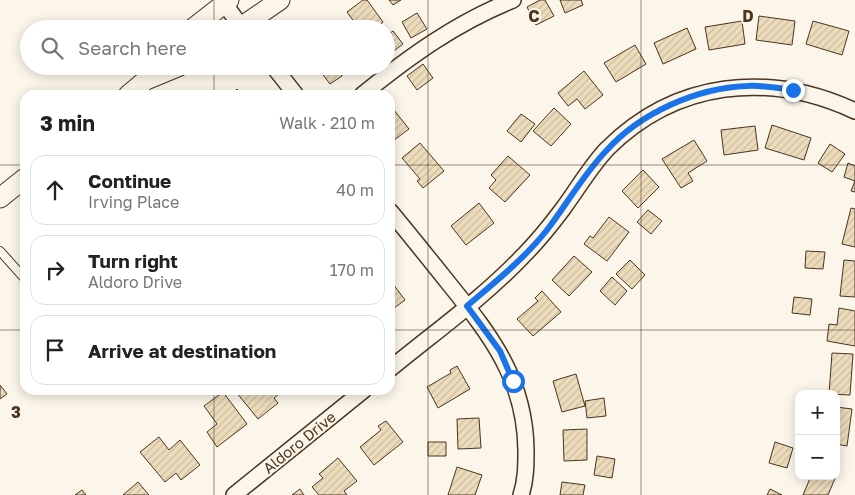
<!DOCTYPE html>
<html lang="en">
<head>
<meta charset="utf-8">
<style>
	:root { --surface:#fff; --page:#f2f2f2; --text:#222; --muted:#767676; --line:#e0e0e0 }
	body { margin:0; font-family:"Golos Text",sans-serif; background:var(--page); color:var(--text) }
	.controls { position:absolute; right:15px; bottom:15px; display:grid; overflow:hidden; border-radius:10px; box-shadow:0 2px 12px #0003 }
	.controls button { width:45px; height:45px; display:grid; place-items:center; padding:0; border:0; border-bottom:1px solid var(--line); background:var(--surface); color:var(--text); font:25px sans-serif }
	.stop { position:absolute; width:15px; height:15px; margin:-11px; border:4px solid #1a73e8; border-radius:50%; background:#fff }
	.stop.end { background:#1a73e8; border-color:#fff; box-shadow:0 1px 5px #0008 }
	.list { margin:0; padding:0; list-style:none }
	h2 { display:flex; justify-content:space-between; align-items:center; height:65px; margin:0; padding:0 20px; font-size:21px }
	h2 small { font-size:16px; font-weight:400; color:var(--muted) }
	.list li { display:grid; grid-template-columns:32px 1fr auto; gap:15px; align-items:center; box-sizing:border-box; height:70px; margin:0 10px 10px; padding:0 10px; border:1px solid var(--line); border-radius:15px }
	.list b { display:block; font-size:19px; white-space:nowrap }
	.list p { margin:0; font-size:16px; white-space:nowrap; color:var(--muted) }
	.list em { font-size:16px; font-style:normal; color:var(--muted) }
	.icon { flex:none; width:28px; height:28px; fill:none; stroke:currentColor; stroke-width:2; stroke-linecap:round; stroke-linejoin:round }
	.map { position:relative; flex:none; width:855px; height:495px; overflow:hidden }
	.search { position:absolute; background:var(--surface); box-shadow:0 2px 12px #0003; left:20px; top:20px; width:375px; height:55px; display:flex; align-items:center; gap:12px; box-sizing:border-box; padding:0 18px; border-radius:28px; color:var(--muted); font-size:19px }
	.panel { position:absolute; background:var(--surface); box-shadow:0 2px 12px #0003; left:20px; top:90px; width:375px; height:305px; border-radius:15px }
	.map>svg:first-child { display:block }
	.building { fill:url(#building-hatch); stroke:#4a3520 }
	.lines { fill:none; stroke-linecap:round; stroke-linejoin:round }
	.service-casing { stroke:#4a3520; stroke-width:10 }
	.minor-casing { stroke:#4a3520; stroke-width:18 }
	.tertiary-casing { stroke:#4a3520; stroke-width:21 }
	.service { stroke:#fbf6e9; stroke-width:8 }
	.minor { stroke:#fbf6e9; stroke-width:15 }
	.tertiary { stroke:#fbf6e9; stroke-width:19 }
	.route { stroke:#1a73e8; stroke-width:6 }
	.grid { fill:none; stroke:#4a3520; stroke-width:1; stroke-opacity:0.55 }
	.labels { text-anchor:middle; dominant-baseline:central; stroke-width:4; stroke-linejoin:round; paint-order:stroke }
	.street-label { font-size:15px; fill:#4a3520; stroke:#fbf6e9 }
	.grid-label { font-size:16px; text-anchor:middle; font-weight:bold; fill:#4a3520; stroke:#fbf6e9; stroke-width:4; stroke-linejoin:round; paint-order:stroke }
</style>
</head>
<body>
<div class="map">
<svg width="855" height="495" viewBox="0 0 855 495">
	<defs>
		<pattern id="building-hatch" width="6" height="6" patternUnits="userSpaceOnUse" patternTransform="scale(1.25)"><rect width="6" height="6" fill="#ecdcbc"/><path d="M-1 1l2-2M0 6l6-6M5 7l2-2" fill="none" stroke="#ccbda1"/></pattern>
	</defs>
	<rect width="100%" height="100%" fill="#fbf6e9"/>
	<path class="building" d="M363 0H367L383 22 375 29H347L355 23 347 12Z
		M389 0H401L393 5Z
		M540 0H545L554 16 536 25 527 7Z
		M560 0H581L583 5 565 13Z
		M417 13 427 29 411 38 402 22Z
		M759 16 795 21 792 45 756 40Z
		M742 21 745 44 709 50 705 27Z
		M813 21 849 31 842 55 806 44Z
		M687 28 696 49 663 64 654 43Z
		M393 31 403 44 391 53 386 46V36Z
		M635 45 646 64 616 82 604 63Z
		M423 64 433 78 417 90 407 76Z
		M327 66H335L342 76 330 84 320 71Z
		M584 71 603 95 585 109 577 99 568 106 558 93Z
		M237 89 242 95H230Z
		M390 105 409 129 390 143Z
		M554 108 571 124 551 146 533 131Z
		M521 114 535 124 521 142 507 131Z
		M772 125 811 138 804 160 765 148Z
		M755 126 758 150 724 155 721 130Z
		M694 140 707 161 688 173 693 181 681 188 662 159Z
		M420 143 444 171 423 188 417 181 420 179 402 158Z
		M830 144 845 154 832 172 818 163Z
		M508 156 530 175 505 202 489 188 496 180 491 175Z
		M848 163 855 166V192L851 191 855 181 844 177Z
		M643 170 659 187 638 208 622 191Z
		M479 203 494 223 466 245 451 226Z
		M851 208 855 209V247L842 244Z
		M648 210 662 221 651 234 637 222Z
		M609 217 629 232 607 261 584 244 590 236 593 238Z
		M806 251 825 252 823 269 805 268Z
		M574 256 592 272 569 296 552 280Z
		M630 260 645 275 632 289 616 274Z
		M844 260 855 261V297L840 296Z
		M612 277 627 291 615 305 600 291Z
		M390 280 405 300 390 311Z
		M542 291 561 312 533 336 517 319 538 301 535 298Z
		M794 297 812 299 810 315 792 313Z
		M839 308 855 311V346L827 341 829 324 837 325Z
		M832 353 853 354 850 395 829 394Z
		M457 366 470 389 438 408 427 387 451 373 450 370Z
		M576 374 585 406 562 412 553 381Z
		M0 385 7 394 0 399Z
		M239 390H284L274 398 278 403 258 419 236 392Z
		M223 392 247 424 217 447 207 432 217 424 204 406Z
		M604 398 606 416 587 418 585 401Z
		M836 407 852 409 847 446 836 444Z
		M479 418 481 448 458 449 457 419Z
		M386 421 403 442 374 465 360 447 381 430 378 426Z
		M587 429V460L564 461 563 430Z
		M159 437 169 450 180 440 200 465 181 480 176 473 165 482 140 452Z
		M428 442H446V456H428Z
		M775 442 793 448 787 468 769 463Z
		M597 456 615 459 612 478 594 475Z
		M338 458 357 481 344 491 347 495H319L312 487 323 478 319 474Z
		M457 467 482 475 475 495H448Z
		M811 476H836L828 495H803Z
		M138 482 149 495H123Z
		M562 482 585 485 583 495H560Z
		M300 489 304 495H292Z
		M770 489 782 495H767Z
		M82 490 86 495H75Z"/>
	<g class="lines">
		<g class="service-casing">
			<path id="service" d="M0 251 25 279"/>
		</g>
		<g class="minor-casing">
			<path id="minor" d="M224 3 243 29
				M273 66 296 95
				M362 95C410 56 456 23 513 0
				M390 211C410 235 430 260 450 285 492 337 525 380 526 450 526 465 526 480 521 495
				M390 369C435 332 483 298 523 256 537 242 550 226 562 210 577 190 590 167 607 149 676 80 769 71 855 111
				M234 495 364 390"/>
		</g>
		<g class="tertiary-casing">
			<path id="tertiary" d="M192 29 229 0
				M238 29 280 0
				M128 95 146 80 180 66
				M0 198 25 178"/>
		</g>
		<use href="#service" class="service"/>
		<use href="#minor" class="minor"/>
		<use href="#tertiary" class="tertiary"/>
	</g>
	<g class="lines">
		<path class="route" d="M513 381 500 351 467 306C495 282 524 259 547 230 567 204 583 175 606 151 640 113 696 88 747 86 762 85 778 88 793 90"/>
	</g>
	<path class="grid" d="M214 0V29M428 0V495M641 0V495M214 66V95M0 165H25M390 165H855M0 330H25M390 330H855M214 390V495"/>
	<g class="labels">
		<g class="street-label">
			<text transform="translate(299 442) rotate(-39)">Aldoro Drive</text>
		</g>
	</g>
	<g class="grid-label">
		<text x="534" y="22">C</text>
		<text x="748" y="22">D</text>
		<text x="16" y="418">3</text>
	</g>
</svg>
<div class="controls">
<button>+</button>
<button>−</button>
</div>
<div class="stop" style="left:513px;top:381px"></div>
<div class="stop end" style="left:793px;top:90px"></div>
<div class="search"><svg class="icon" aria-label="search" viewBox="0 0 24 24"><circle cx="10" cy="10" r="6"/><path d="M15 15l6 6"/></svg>Search here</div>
<section class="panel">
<h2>3 min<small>Walk · 210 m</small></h2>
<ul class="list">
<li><svg class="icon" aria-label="ahead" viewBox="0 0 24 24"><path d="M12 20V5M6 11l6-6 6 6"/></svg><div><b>Continue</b><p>Irving Place</p></div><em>40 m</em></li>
<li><svg class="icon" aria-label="right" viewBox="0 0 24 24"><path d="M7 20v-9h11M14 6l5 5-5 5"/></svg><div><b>Turn right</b><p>Aldoro Drive</p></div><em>170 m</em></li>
<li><svg class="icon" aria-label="arrive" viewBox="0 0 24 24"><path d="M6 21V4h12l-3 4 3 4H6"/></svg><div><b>Arrive at destination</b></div></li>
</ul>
</section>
</div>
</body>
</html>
